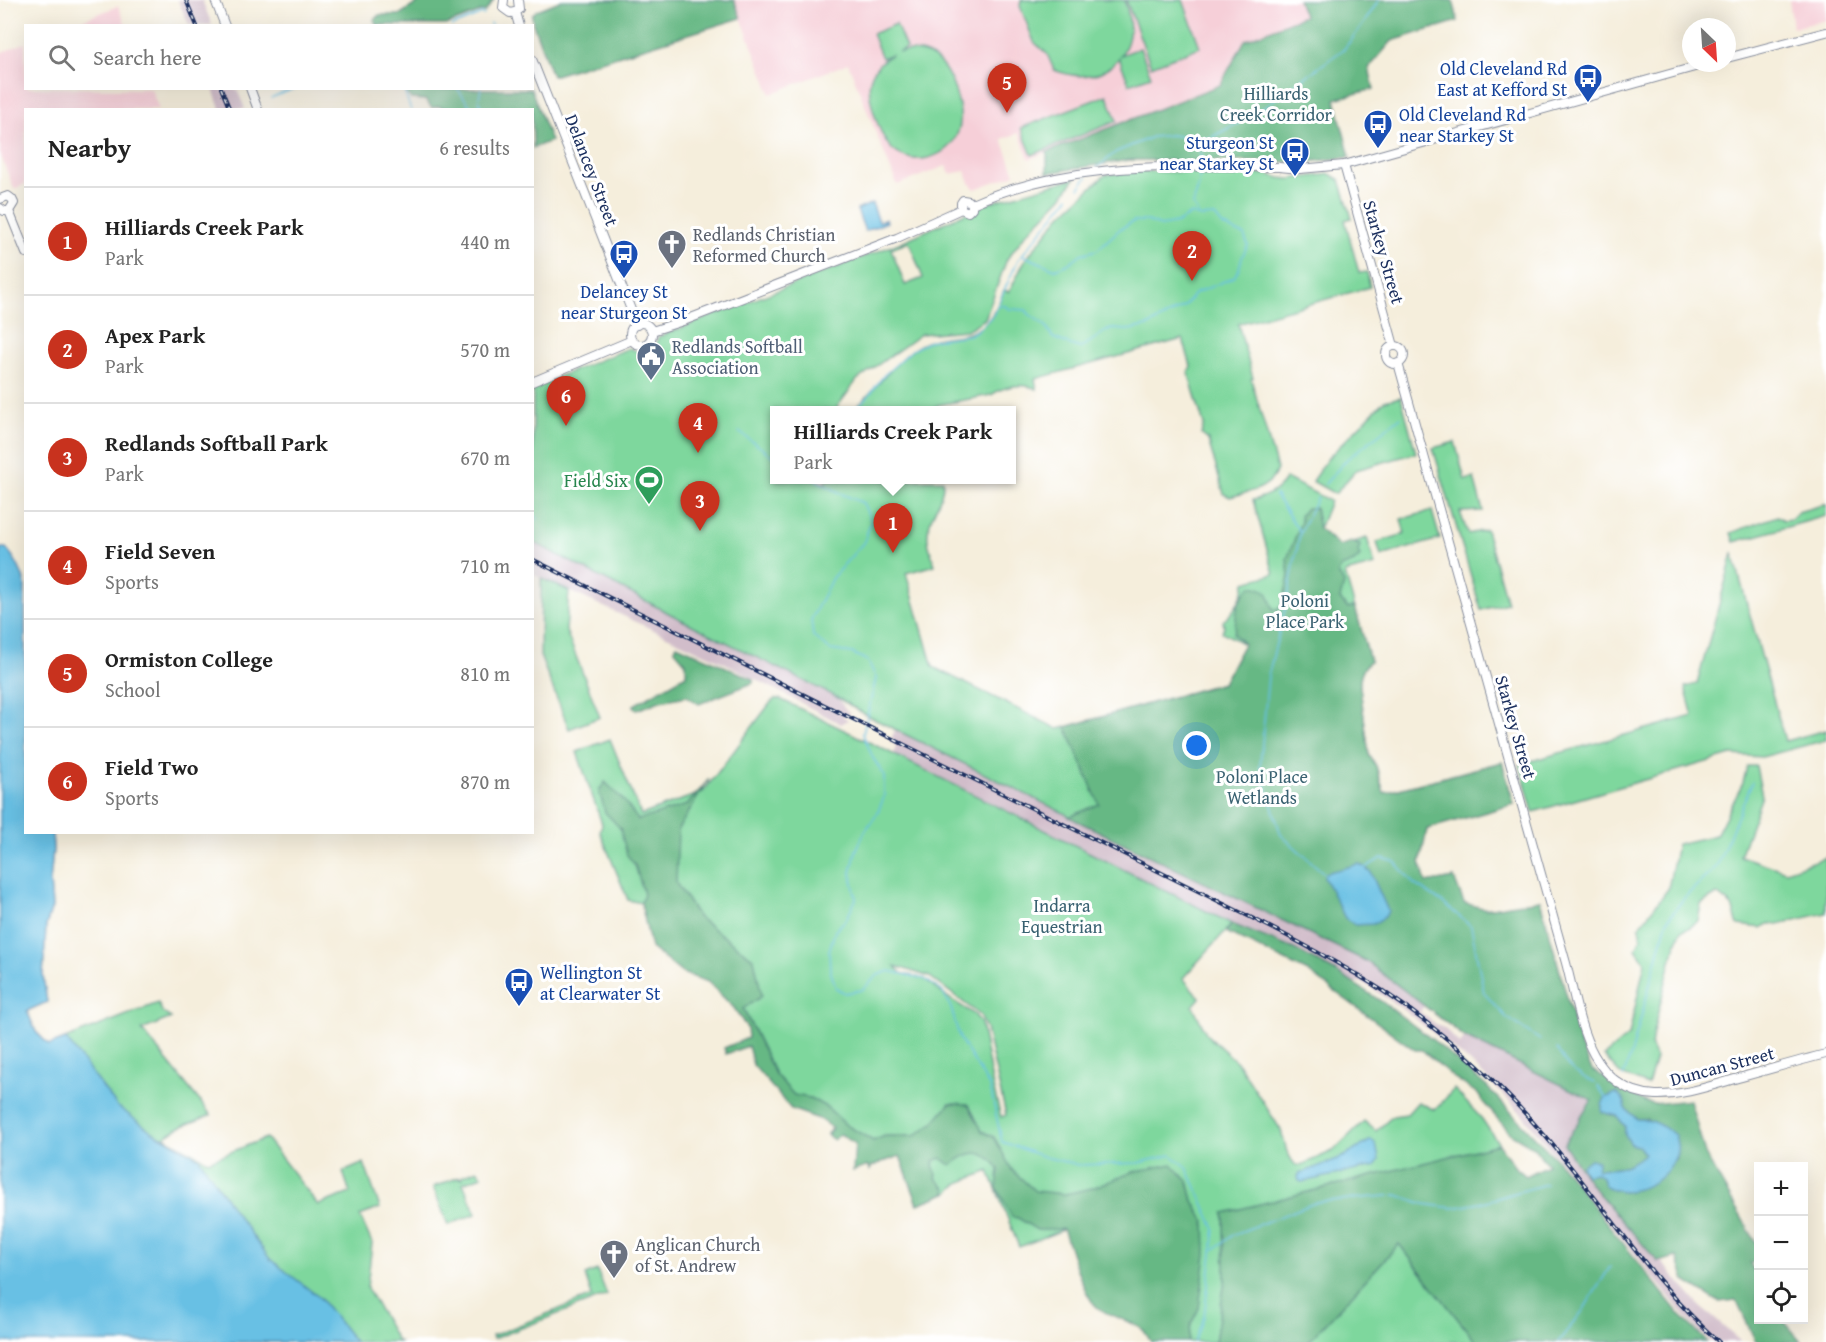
<!DOCTYPE html>
<html lang="en">
<head>
<meta charset="utf-8">
<style>
	:root { --surface:#fff; --page:#f2f2f2; --text:#222; --muted:#767676; --line:#e0e0e0; --accent:#c8321e }
	body { margin:0; font-family:"Gentium Book Plus",serif; background:var(--page); color:var(--text) }
	.controls { position:absolute; right:18px; bottom:18px; display:grid; overflow:hidden; border-radius:0px; box-shadow:0 6px 24px #0002 }
	.controls button { width:54px; height:54px; display:grid; place-items:center; padding:0; border:0; border-bottom:2px solid var(--line); background:var(--surface); color:var(--text); font:30px sans-serif }
	.compass { position:absolute; left:1682px; top:18px; width:54px; height:54px; border-radius:50%; background:var(--surface); box-shadow:0 6px 24px #0002; rotate:155deg }
	.you { position:absolute; left:1197px; top:746px; width:21px; height:21px; margin:-15px; border:4px solid #fff; border-radius:50%; background:#1a73e8; box-shadow:0 0 0 9px #1a73e833 }
	.badge { display:grid; place-items:center; width:39px; height:39px; border-radius:50%; background:var(--accent); color:#fff; font-size:20px; font-weight:700 }
	.pin { position:absolute; translate:-50% -50px; filter:drop-shadow(0 2px 3px #0008) }
	.pin::after { content:''; position:absolute; top:32px; width:21px; height:18px; background:inherit; clip-path:polygon(0 0,100% 0,50% 100%) }
	.popup { position:absolute; left:770px; top:406px; width:246px; height:78px; box-sizing:border-box; display:grid; place-content:center; border-radius:0px; background:var(--surface); filter:drop-shadow(0 2px 4px #0005); font-size:20px; white-space:nowrap; color:var(--muted) }
	.popup b { font-size:22px; color:var(--text) }
	.popup::after { content:''; position:absolute; left:50%; top:100%; margin-left:-12px; border:12px solid transparent; border-top-color:var(--surface) }
	.list { margin:0; padding:0; list-style:none }
	h2 { display:flex; justify-content:space-between; align-items:center; height:78px; margin:0; padding:0 24px; font-size:26px }
	h2 small { font-size:20px; font-weight:400; color:var(--muted) }
	.list li { display:grid; grid-template-columns:39px 1fr auto; gap:18px; align-items:center; box-sizing:border-box; height:108px; padding:0 24px; border-top:2px solid var(--line) }
	.list b { display:block; font-size:22px; white-space:nowrap }
	.list p { margin:0; font-size:20px; white-space:nowrap; color:var(--muted) }
	.list em { font-size:20px; font-style:normal; color:var(--muted) }
	.icon { flex:none; width:33px; height:33px; fill:none; stroke:currentColor; stroke-width:2; stroke-linecap:round; stroke-linejoin:round }
	.map { position:relative; flex:none; width:1826px; height:1342px; overflow:hidden }
	.search { position:absolute; background:var(--surface); box-shadow:0 6px 24px #0002; left:24px; top:24px; width:510px; height:66px; display:flex; align-items:center; gap:15px; box-sizing:border-box; padding:0 21px; border-radius:0px; color:var(--muted); font-size:22px }
	.panel { position:absolute; background:var(--surface); box-shadow:0 6px 24px #0002; left:24px; top:108px; width:510px; height:726px; border-radius:0px }
	.map>svg:first-child { display:block }
	.built { fill:#f6cfd8 }
	.industrial { fill:#d1bdca }
	.green { fill:#7ed79d; stroke:#4c837e; stroke-width:1.5; fill-rule:evenodd }
	.forest { fill:#66b884; stroke:#407471; stroke-width:1.5; fill-rule:evenodd }
	.water { fill:#67c0e4; stroke:#4178a1; stroke-width:1.5 }
	.lines { fill:none; stroke-linecap:round; stroke-linejoin:round }
	.stream { stroke:#67c0e4; stroke-width:1.5 }
	.secondary-casing { stroke:#888e9d; stroke-width:10 }
	.primary-casing { stroke:#888e9d; stroke-width:10 }
	.secondary { stroke:#fff; stroke-width:8 }
	.primary { stroke:#fff; stroke-width:8 }
	.rail-casing { stroke:#1b2f5e; stroke-width:4 }
	.rail { stroke:#fff; stroke-width:1.5; stroke-dasharray:4.5; stroke-linecap:butt }
	.labels { text-anchor:middle; dominant-baseline:central; stroke-width:6; stroke-linejoin:round; paint-order:stroke }
	.transit-label { font-size:18px; fill:#164399; stroke:#fff; text-anchor:end }
	.park-label { font-size:18px; fill:#396171; stroke:#fff }
	.street-label { font-size:18px; fill:#1b2f5e; stroke:#fff }
	.worship-label { font-size:18px; fill:#5b616d; stroke:#fff; text-anchor:start }
	.service-label { font-size:18px; fill:#4e5e75; stroke:#fff; text-anchor:start }
	.leisure-label { font-size:18px; fill:#27864d; stroke:#fff; text-anchor:end }
</style>
</head>
<body>
<div class="map">
<svg width="1826" height="1342" viewBox="0 0 1826 1342">
	<rect width="100%" height="100%" fill="#fff"/>
	<filter id="ink" filterUnits="userSpaceOnUse"><feTurbulence type="fractalNoise" baseFrequency=".0167" numOctaves="2"/><feDisplacementMap in="SourceGraphic" scale="12" xChannelSelector="R" yChannelSelector="G"/><feConvolveMatrix kernelMatrix="1 2 1 2 8 2 1 2 1" color-interpolation-filters="sRGB"/></filter>
	<filter id="wash" filterUnits="userSpaceOnUse"><feTurbulence type="fractalNoise" baseFrequency=".008" numOctaves="4" result="noise"/><feDisplacementMap in="SourceGraphic" scale="24" xChannelSelector="R" yChannelSelector="G"/><feGaussianBlur stdDeviation="1.35" result="paint"/><feColorMatrix in="noise" values="0 0 0 0 0 0 0 0 0 0 0 0 0 0 0 0 0 1.4 0 .05"/><feComposite in="paint" operator="in"/></filter>
	<g filter="url(#wash)">
		<rect width="100%" height="100%" fill="#f5eedc"/>
		<path class="built" d="M734 0H1298L1304 16 1245 40 1220 85 1029 159 1019 133 1002 139 1015 174 975 189 971 185 965 171 950 174 946 166 897 185 848 63 771 94Z
			M1789 0H1826V20L1793 28Z
			M118 6 126 25H70Z
			M25 43 26 88 151 89 159 109 26 110 25 184 14 189 0 154V53Z"/>
		<path class="industrial" d="M178 0H202L212 25H189Z
			M213 89H237L245 109H220Z
			M533 542 680 619 838 698 845 709 850 712V715L845 713 843 716 848 720 841 724 729 665 533 574Z
			M895 730 1366 961 1426 1007H1423L1420 1012 1439 1026 1444 1028 1460 1044 1465 1037 1592 1100 1615 1209 1699 1305 1741 1342H1711L1700 1333 1683 1314 1522 1114 1472 1064 1404 1010 1363 983 1348 981 1325 965 1287 945 1232 924 894 754 896 745 890 741Z"/>
		<path class="green" d="M1021 0H1124C1131 18 1133 38 1121 55L1140 48 1151 76 1129 84 1119 58C1102 79 1077 79 1054 70L1047 54 1034 42 1020 6Z
			M1126 0H1183L1200 47 1151 66Z
			M896 24 906 48 898 52C910 50 922 50 933 57 951 69 966 112 958 132 949 158 914 168 893 150 885 143 881 132 877 122 867 94 862 72 892 54L882 58 872 34Z
			M1107 95 1117 121 1032 155 1021 128Z
			M1135 171 1267 174 1280 178 1290 179 1330 174 1340 180 1352 218 1345 220 1359 273 1367 272 1370 287 1238 324 1253 378 1251 379 1277 469C1271 490 1248 492 1230 497L1224 494 1208 440 1201 434 1204 425 1188 372 1191 366 1183 339 1035 379 1037 389C1022 382 1005 386 991 395L938 405 931 410H853C874 392 888 369 911 351 950 321 979 358 1004 290L1009 292 1025 260 1059 217 1105 175Z
			M1075 178 1062 197 1026 234 1007 259 985 319 967 330 921 334 857 380 835 410H774V480H816L826 484 825 480H943C944 498 933 509 929 526 925 540 931 552 935 565L906 573 933 667 1058 729 1223 683 1244 644 1222 632 1224 627 1223 621C1234 613 1244 594 1245 582L1274 574 1253 500C1267 496 1278 491 1286 478L1330 501 1319 529 1340 546 1367 538 1375 565 1345 573 1370 661C1362 669 1359 675 1360 687L1369 755 1376 766 1384 793 1502 762 1514 804 1427 829 1420 862 1426 883 1454 878C1456 885 1458 899 1465 904 1481 915 1520 902 1540 900L1581 1047 1592 1070 1576 1092 1465 1037 1366 961 1150 856 866 715 838 698 680 619 533 542V387L629 348 642 353C651 349 656 348 658 337L899 243 988 203ZM909 242 923 278 905 285 891 249Z
			M1401 397 1416 453 1356 470 1335 494 1312 481 1328 458 1384 401Z
			M1455 442 1465 480 1474 478 1483 511 1460 512 1468 534 1486 530 1507 603 1481 610 1433 448Z
			M1826 504V516L1734 542 1731 533 1777 516 1784 520 1791 519 1798 512Z
			M1432 511 1440 539 1381 556 1377 542 1405 534 1401 519Z
			M1733 554 1785 741 1826 730V740L1762 757 1731 755 1533 812 1520 764 1693 716 1685 687 1697 684Z
			M541 578 569 591 566 631 600 717 569 729 540 656Z
			M775 699H780L865 740 1232 924 1183 978 1200 998 1193 1006 1207 1035 1237 1062 1281 1130 1287 1152 1294 1164 1299 1166 1333 1151 1364 1121 1376 1131 1393 1116 1407 1114 1418 1102 1435 1110 1454 1089 1482 1119 1499 1144 1224 1213 1225 1281 1215 1342H1188L1191 1324 1199 1308 1205 1222 1193 1201 1188 1181 1019 1247 989 1171 959 1183 949 1192 918 1204 900 1155 979 1125 968 1104 950 1103 932 1124 914 1136H885L873 1141 846 1125 828 1108 810 1098 794 1096 775 1074 743 1008 754 959 699 918 680 889 641 903 628 900 600 832 602 824 577 752 610 739 641 815 703 792 771 702ZM895 966 930 977 980 1015 986 1029 1006 1115 1001 1117 993 1087 981 1023 974 1014 944 995 925 979 901 973Z
			M1747 766H1756L1762 796 1740 856 1786 871 1826 857V913L1778 924H1768L1761 928 1738 925 1732 906 1717 894 1701 904 1698 921 1689 928 1681 931 1674 950 1653 1032 1651 1047 1656 1058 1648 1085 1621 1075 1604 1056 1629 1035 1645 962 1636 949 1641 938 1639 927 1668 889 1677 844 1716 835 1743 783Z
			M52 833 53 849 50 882 52 907 46 926 43 976 47 1002 27 1011 36 1032 49 1045 158 1003 163 1013 171 1018 142 1030 211 1115 178 1128 164 1137 208 1161 266 1138 318 1205 350 1193 343 1172 364 1163 380 1208 360 1216 372 1243 367 1288 397 1341 401 1342H205L111 1234 0 951Z
			M477 1170 482 1176 463 1183 476 1214 448 1225 433 1187 459 1177 461 1179 462 1176Z
			M1399 1244 1476 1342H1308Z
			M597 1270 607 1295 493 1339 492 1336 592 1296 585 1275Z"/>
		<path class="forest" d="M422 0H494L485 12H480L446 25H375L377 24 374 20 379 15H399Z
			M562 0H734L741 18 552 76 533 24 532 15 537 10Z
			M1298 0H1453L1458 21 1392 41 1369 68 1374 89 1335 99 1350 157 1308 162 1129 160 1047 173V152L1220 85 1245 40 1304 16Z
			M404 89H531L551 141 533 148 532 110H447L439 106 432 108 425 100 411 99Z
			M1306 508H1315L1319 529 1339 546 1351 542 1360 545 1358 552 1360 556 1354 562 1341 567 1338 573 1344 583 1340 599 1347 608 1355 607 1370 661C1362 669 1359 675 1360 687L1369 755 1376 766 1384 793 1502 762 1514 804 1427 829 1420 862 1426 883 1454 878 1464 903 1486 909 1540 900 1581 1047 1592 1070 1645 1102 1653 1104 1690 1100 1705 1154 1758 1246V1260L1750 1263 1758 1279V1320H1783L1802 1342H1756L1736 1300 1719 1302 1685 1281 1677 1257 1658 1262 1591 1185 1564 1144 1592 1100 1465 1037 1366 961 1069 817 1099 804 1066 727 1223 683 1244 644 1234 634C1238 613 1233 603 1251 586 1270 590 1268 593 1273 609H1279L1282 605 1289 576 1287 559 1301 522 1300 516ZM1624 1101 1626 1109 1637 1119H1647L1676 1158 1657 1180 1602 1177 1596 1172C1608 1165 1608 1171 1619 1168 1627 1166 1639 1160 1644 1154L1639 1145 1625 1135V1126L1617 1116 1608 1114Z
			M677 645 753 679V683L699 704 687 696 660 701 637 710 634 708V705L686 675V663L674 649Z
			M709 779 678 829 676 883 699 918 754 959 762 996 743 1009 775 1074 794 1095 810 1098 828 1108 846 1125 873 1141 885 1136H914L932 1124 950 1103 968 1104 982 1131 994 1137 1012 1170 1035 1191 1065 1194 1092 1188 1133 1172 1172 1164 1188 1181 1193 1201 1205 1222 1206 1254 1199 1308 1191 1324 1188 1342H1151C1149 1339 1146 1333 1143 1330 1130 1319 1110 1318 1097 1307 1082 1294 1071 1249 1063 1229L1037 1230 1018 1218 1012 1217 997 1188 999 1169C983 1147 971 1150 951 1165L941 1158 934 1161 933 1167 937 1174 936 1178 946 1189V1193L918 1204 900 1156 872 1166 870 1170 869 1166 853 1171 855 1144 840 1134 834 1140 827 1135 832 1128 819 1119 791 1109 753 1065 748 1046 726 1054 724 1048 748 1038 747 1028 734 1008 708 982 682 973 651 948 641 903 644 894 635 865 627 855 620 828 605 812 599 791 605 782 625 802 638 820 687 805Z
			M1232 924 1294 949 1336 972 1381 1001 1433 1040 1487 1087 1557 1160 1680 1315 1707 1342H1476L1399 1244 1308 1342H1215L1225 1281 1224 1213 1499 1144 1514 1166 1526 1176 1548 1165 1533 1147 1511 1134 1483 1102 1478 1094 1453 1077 1422 1050H1415L1308 972 1226 932Z"/>
		<path class="water" d="M872 203 879 222 886 219 887 222 865 231 857 210Z
			M0 548H6C16 559 21 569 25 583L26 832 52 833 53 849 50 882 52 907 46 926 43 976 47 1002 27 1011 36 1032 49 1045 66 1039 117 1106 153 1132 199 1158 235 1212 270 1259 320 1298 355 1342H0Z
			M1359 864 1370 871 1388 911 1385 917 1373 924 1355 925 1345 918 1324 877 1325 873Z
			M1617 1093 1624 1101 1626 1109 1637 1119C1653 1119 1663 1126 1675 1135 1677 1143 1679 1151 1675 1158 1663 1184 1629 1200 1604 1185L1602 1177 1596 1173 1586 1175 1581 1166 1590 1159 1598 1161 1597 1170C1605 1167 1610 1170 1617 1168 1625 1167 1638 1160 1644 1154L1639 1146 1631 1144 1625 1135V1126L1617 1116 1602 1112C1601 1100 1606 1096 1617 1093Z
			M1371 1140 1376 1144 1379 1160 1375 1166 1302 1182 1299 1181 1298 1178 1299 1174 1345 1156Z"/>
		<g class="lines">
			<path class="stream" d="M490 23 491 26
				M452 26 482 14 484 15
				M403 88 411 110
				M457 88 473 110
				M481 88 479 98 481 110
				M271 98 296 88
				M1199 140 1201 160
				M1097 168 1116 152 1152 137 1171 135 1199 139 1210 138 1253 115 1344 49 1362 26 1379 0
				M1199 180 1200 174
				M1079 188 1087 177
				M1199 216 1193 205 1199 184
				M997 305H1003L1010 309 1026 310 1029 314 1046 326 1053 338C1063 341 1070 346 1081 348L1106 331 1112 329 1128 330 1148 326 1185 306 1194 294 1234 277 1239 269 1242 257 1248 245 1244 235 1223 226 1215 216 1201 217 1191 214 1177 223 1161 226 1147 221H1134L1120 229 1097 250 1081 254 1068 264 1055 269 1022 255
				M853 410 867 398 884 375 912 350 932 340 969 335 979 329 993 315 1018 260 1069 197
				M739 432 774 457
				M816 480 842 494 863 503 871 521 864 542 832 578 811 620 813 636 830 650 852 653 868 661 876 678 863 734 873 758 884 775V797L877 814 865 831 856 851 851 873 856 899 847 918 835 931 829 951 830 970 836 988 845 993 862 990 878 975 889 971 925 979 942 991 951 1008 960 1039 990 1087 1002 1142 1045 1157 1078 1165 1138 1163 1171 1155 1186 1166 1215 1229 1204 1317 1194 1342
				M1325 484 1347 459 1401 417
				M1275 495 1300 532
				M1317 498 1300 533 1287 601 1268 676 1260 767 1281 835 1325 874
				M532 514 538 519
				M1363 869 1382 858 1395 862 1414 884 1443 903 1471 926 1484 993 1506 1017 1540 1040
				M1557 1049C1567 1069 1575 1073 1595 1083
				M1623 1077 1632 1051 1667 921 1684 898 1717 866 1752 782
				M1598 1086 1606 1098
				M1213 1250 1235 1234 1317 1202 1397 1195 1424 1204 1453 1208 1480 1203 1546 1184
				M1558 1342 1582 1312 1610 1267"/>
		</g>
	</g>
	<g filter="url(#ink)">
		<g class="lines">
			<g class="secondary-casing">
				<path id="secondary" d="M504 0 503 8 510 13 515 12 519 9 518 0
					M515 12 519 26
					M532 59 637 325
					M1344 165 1394 346
					M0 199 8 196 12 199 14 203 9 211H4L0 208
					M9 211 26 253
					M1386 355a9 9 0 1 1 18 0a9 9 0 1 1-18 0Z
					M1398 363 1566 963C1574 993 1579 1028 1594 1055 1629 1117 1688 1092 1742 1077 1770 1069 1798 1061 1826 1054"/>
			</g>
			<g class="primary-casing">
				<path id="primary" d="M215 0 225 26
					M1727 58 1826 32
					M250 88 258 110
					M972 204C1071 160 1173 167 1279 167L1300 169 1344 165 1709 63
					M961 209V203L963 200 969 201 972 204
					M961 209 968 212 972 208V204
					M630 334a11 11 0 1 1 22 0a11 11 0 1 1-22 0Z
					M652 331 686 320 897 238 961 209
					M532 382 632 340"/>
			</g>
			<use href="#secondary" class="secondary"/>
			<use href="#primary" class="primary"/>
			<g class="rail-casing">
				<path id="rail" d="M186 0 197 26
					M221 88 230 110
					M532 559 1264 924C1305 945 1345 966 1383 991 1444 1032 1499 1082 1546 1137 1604 1204 1652 1283 1719 1342"/>
			</g>
			<use href="#rail" class="rail"/>
		</g>
	</g>
	<defs>
		<g id="bus-pin" transform="scale(1.5)"><path d="M0 17L-7.5 6A9.5 9.5 0 1 1 7.5 6Z" fill="#1a4fb4" stroke="#fff"/><path d="M-5-6H5V4H4V6H2V4H-2V6H-4V4H-5ZM-3.5-4V0h7V-4ZM-3.5 1.2v1.5H-2V1.2ZM2 1.2v1.5H3.5V1.2Z" fill="#fff"/></g>
		<g id="church-pin" transform="scale(1.5)"><path d="M0 17L-7.5 6A9.5 9.5 0 1 1 7.5 6Z" fill="#6b7280" stroke="#fff"/><path d="M-1.2-6h2.4v3.5h3.3v2.4h-3.3V6h-2.4V-.1h-3.3v-2.4h3.3Z" fill="#fff"/></g>
		<g id="civic-pin" transform="scale(1.5)"><path d="M0 17L-7.5 6A9.5 9.5 0 1 1 7.5 6Z" fill="#5c6f8a" stroke="#fff"/><path d="M-.6-6.5H3V-4.5H.6V-3L4-1V1h2V6H-6V1h2V-1L-.6-3ZM-1.2 2.5V6h2.4V2.5Z" fill="#fff"/></g>
		<g id="stadium-pin" transform="scale(1.5)"><path d="M0 17L-7.5 6A9.5 9.5 0 1 1 7.5 6Z" fill="#2e9e5b" stroke="#fff"/><path d="M0-5a6.5 5 0 1 0 0 10a6.5 5 0 1 0 0-10ZM-3.5-1.8h7v3.6h-7Z" fill="#fff"/></g>
	</defs>
	<g fill-rule="evenodd">
		<use href="#bus-pin" x="1588" y="78"/>
		<use href="#bus-pin" x="1378" y="124"/>
		<use href="#bus-pin" x="1295" y="152"/>
		<use href="#church-pin" x="672" y="244"/>
		<use href="#bus-pin" x="624" y="254"/>
		<use href="#civic-pin" x="651" y="356"/>
		<use href="#stadium-pin" x="649" y="480"/>
		<use href="#bus-pin" x="519" y="982"/>
		<use href="#church-pin" x="614" y="1254"/>
	</g>
	<g class="labels">
		<g class="transit-label">
			<text x="1567" y="68">Old Cleveland Rd<tspan x="1567" dy="21">East at Kefford St</tspan></text>
			<text x="1399" y="114" text-anchor="start">Old Cleveland Rd<tspan x="1399" dy="21">near Starkey St</tspan></text>
			<text x="1274" y="142">Sturgeon St<tspan x="1274" dy="21">near Starkey St</tspan></text>
			<text x="624" y="291" text-anchor="middle">Delancey St<tspan x="624" dy="21">near Sturgeon St</tspan></text>
			<text x="540" y="972" text-anchor="start">Wellington St<tspan x="540" dy="21">at Clearwater St</tspan></text>
		</g>
		<g class="park-label">
			<text x="1276" y="93">Hilliards<tspan x="1276" dy="21">Creek Corridor</tspan></text>
			<text x="1305" y="600">Poloni<tspan x="1305" dy="21">Place Park</tspan></text>
			<text x="1262" y="776">Poloni Place<tspan x="1262" dy="21">Wetlands</tspan></text>
			<text x="1062" y="905">Indarra<tspan x="1062" dy="21">Equestrian</tspan></text>
		</g>
		<g class="street-label">
			<text transform="translate(592 170) rotate(69)">Delancey Street</text>
			<text transform="translate(1384 252) rotate(74)">Starkey Street</text>
			<text transform="translate(1516 727) rotate(74)">Starkey Street</text>
			<text transform="translate(1722 1066) rotate(-15)">Duncan Street</text>
		</g>
		<g class="worship-label">
			<text x="693" y="234">Redlands Christian<tspan x="693" dy="21">Reformed Church</tspan></text>
			<text x="635" y="1244">Anglican Church<tspan x="635" dy="21">of St. Andrew</tspan></text>
		</g>
		<g class="service-label">
			<text x="672" y="346">Redlands Softball<tspan x="672" dy="21">Association</tspan></text>
		</g>
		<g class="leisure-label">
			<text x="628" y="480">Field Six</text>
		</g>
	</g>
</svg>
<div class="controls">
<button>+</button>
<button>−</button>
<button><svg class="icon" aria-label="locate" viewBox="0 0 24 24"><circle cx="12" cy="12" r="6"/><path d="M12 2v4M12 18v4M2 12h4M18 12h4"/></svg></button>
</div>
<svg class="compass" viewBox="-18 -18 36 36"><path d="M0-13l5 13h-10z" fill="#e53935"/><path d="M0 13l5-13h-10z" fill="#767676"/></svg>
<div class="you"></div>
<div class="pin badge" style="left:893px;top:553px">1</div>
<div class="popup"><b>Hilliards Creek Park</b>Park</div>
<div class="pin badge" style="left:1192px;top:281px">2</div>
<div class="pin badge" style="left:700px;top:531px">3</div>
<div class="pin badge" style="left:698px;top:453px">4</div>
<div class="pin badge" style="left:1007px;top:113px">5</div>
<div class="pin badge" style="left:566px;top:426px">6</div>
<div class="search"><svg class="icon" aria-label="search" viewBox="0 0 24 24"><circle cx="10" cy="10" r="6"/><path d="M15 15l6 6"/></svg>Search here</div>
<section class="panel">
<h2>Nearby<small>6 results</small></h2>
<ul class="list">
<li><span class="badge">1</span><div><b>Hilliards Creek Park</b><p>Park</p></div><em>440 m</em></li>
<li><span class="badge">2</span><div><b>Apex Park</b><p>Park</p></div><em>570 m</em></li>
<li><span class="badge">3</span><div><b>Redlands Softball Park</b><p>Park</p></div><em>670 m</em></li>
<li><span class="badge">4</span><div><b>Field Seven</b><p>Sports</p></div><em>710 m</em></li>
<li><span class="badge">5</span><div><b>Ormiston College</b><p>School</p></div><em>810 m</em></li>
<li><span class="badge">6</span><div><b>Field Two</b><p>Sports</p></div><em>870 m</em></li>
</ul>
</section>
</div>
</body>
</html>
